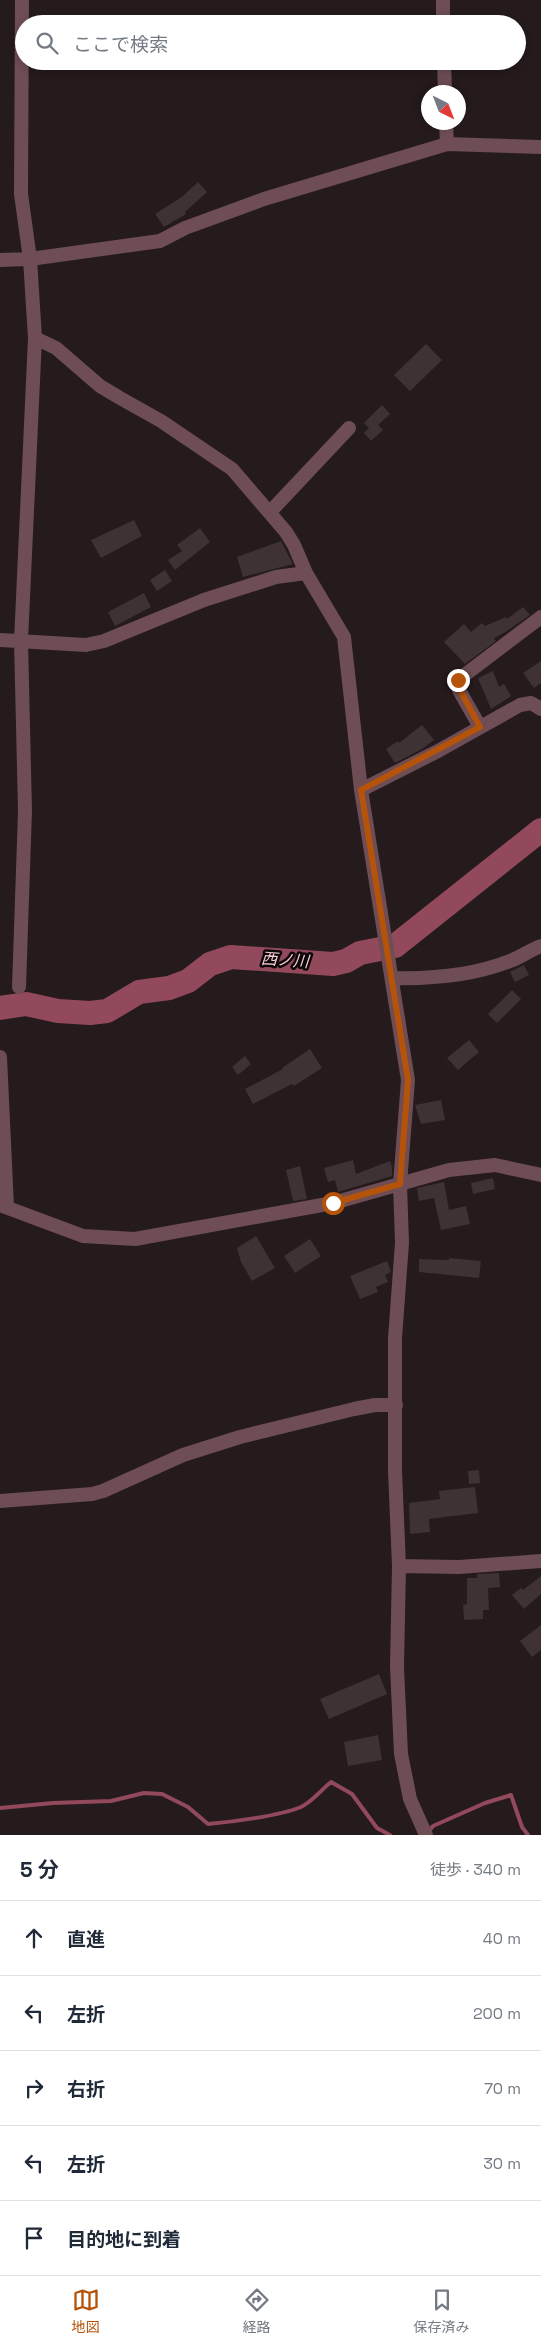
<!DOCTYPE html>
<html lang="ja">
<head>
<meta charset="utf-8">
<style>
	:root { --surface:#fff; --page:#f2f2f3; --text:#1f2937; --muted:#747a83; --line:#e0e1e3; --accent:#b45309 }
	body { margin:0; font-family:"Space Grotesk","Noto Sans JP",sans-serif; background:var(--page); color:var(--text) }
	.compass { position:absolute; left:421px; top:85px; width:45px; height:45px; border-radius:50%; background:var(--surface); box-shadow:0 2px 8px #0003; rotate:138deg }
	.stop { position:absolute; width:15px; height:15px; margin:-11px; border:4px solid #b45309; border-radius:50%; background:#fff }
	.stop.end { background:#b45309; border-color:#fff; box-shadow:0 1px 5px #0008 }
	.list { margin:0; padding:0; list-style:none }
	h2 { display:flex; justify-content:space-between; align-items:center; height:65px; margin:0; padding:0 20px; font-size:21px }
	h2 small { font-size:16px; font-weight:400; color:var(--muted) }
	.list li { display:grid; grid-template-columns:32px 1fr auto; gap:15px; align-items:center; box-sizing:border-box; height:75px; padding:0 20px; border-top:1px solid var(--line) }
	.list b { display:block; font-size:19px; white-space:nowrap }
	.list em { font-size:16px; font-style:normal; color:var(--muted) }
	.icon { flex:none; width:28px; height:28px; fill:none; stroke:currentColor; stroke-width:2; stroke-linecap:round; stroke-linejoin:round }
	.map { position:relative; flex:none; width:541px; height:1835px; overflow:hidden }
	.search { position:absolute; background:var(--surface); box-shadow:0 2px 8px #0003; left:15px; right:15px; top:15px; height:55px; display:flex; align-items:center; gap:12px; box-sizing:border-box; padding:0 18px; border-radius:28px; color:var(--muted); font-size:19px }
	.sheet { height:440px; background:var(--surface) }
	nav { display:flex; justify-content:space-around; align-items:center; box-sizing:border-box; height:70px; border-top:1px solid var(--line); background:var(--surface); font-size:14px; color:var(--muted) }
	nav a { display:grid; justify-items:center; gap:2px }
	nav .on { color:var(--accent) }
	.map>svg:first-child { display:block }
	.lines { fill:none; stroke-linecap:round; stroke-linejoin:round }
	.stream { stroke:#92495b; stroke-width:4 }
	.river { stroke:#92495b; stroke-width:24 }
	.building { fill:#3e3234 }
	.street { stroke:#6e4d54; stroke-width:14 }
	.route { stroke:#b45309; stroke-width:6 }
	.labels { text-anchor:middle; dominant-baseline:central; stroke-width:5; stroke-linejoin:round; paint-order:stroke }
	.water-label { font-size:16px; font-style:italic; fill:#f7cad3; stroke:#0b0607 }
</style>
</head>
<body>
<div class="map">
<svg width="541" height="1835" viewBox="0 0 541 1835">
	<rect width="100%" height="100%" fill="#251a1c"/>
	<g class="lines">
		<path class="stream" d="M0 1808 53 1803 111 1801 144 1793 162 1794 188 1807 208 1824C231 1822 279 1816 301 1807 313 1801 321 1790 331 1782L352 1794 377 1828 390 1835
			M429 1831 433 1826 485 1803 511 1795 522 1827 528 1835"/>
		<path class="river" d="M0 1008 26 1004 58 1011 90 1013 107 1011 139 992 169 988 188 981 210 964 231 957 333 964 346 961 360 953 395 946 541 830"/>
	</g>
	<path class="building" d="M198 182 207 192 185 212 186 214 164 227 155 214 183 196Z
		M426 344 442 360 410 391 394 375Z
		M382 405 390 414 378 425 383 430 371 441 364 433 369 428 364 423Z
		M134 520 142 536 101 558 91 540Z
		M200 528 210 542 175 570 168 560 182 551 177 545Z
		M281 541 293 564 243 577 237 557Z
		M165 570 172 581 157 591 150 580Z
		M144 593 151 607 115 626 108 612Z
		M523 607 530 615 507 631 494 638 496 641 465 664 444 642 464 624 471 632 482 623 485 626 506 617 507 619Z
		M541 661V683L534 688 523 673Z
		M493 671 499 687 504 684 511 696 491 709 478 678Z
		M422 725 434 740 422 749 395 763 386 749 398 741 399 743Z
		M524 965 529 975 515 982 510 972Z
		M512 990 521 999 497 1023 488 1014Z
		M469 1040 479 1052 458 1070 447 1058Z
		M310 1049 322 1068 294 1086 292 1084 253 1104 245 1089 283 1069 282 1068Z
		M245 1056 251 1064 238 1075 232 1067Z
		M441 1100 445 1120 421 1124 415 1105Z
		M353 1160 356 1174 390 1161 392 1167V1176L338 1192 335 1180 328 1182 324 1168Z
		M300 1166 307 1199 293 1201 286 1170Z
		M493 1178 495 1189 473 1194 471 1183Z
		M444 1182 449 1210 466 1206 470 1224 441 1230 434 1198 419 1201 417 1188Z
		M256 1236 275 1268 252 1281 241 1262 237 1248Z
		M310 1239 321 1256 295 1273 284 1256Z
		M449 1258 481 1261 479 1278 419 1272V1259L449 1260Z
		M387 1261 391 1272 385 1275 388 1282 376 1287 378 1292 360 1299 350 1276Z
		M479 1470 480 1483 469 1484 468 1471Z
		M475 1487 478 1513 429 1519 430 1532 410 1534 409 1503 440 1499 439 1491Z
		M499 1573 500 1587 488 1588 489 1610H483V1619L464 1620 463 1605 467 1604V1578H477V1574Z
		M541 1576V1594L524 1609 512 1595 521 1588 523 1590Z
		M541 1625V1650L532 1657 520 1641Z
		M379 1674 387 1694 329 1719 320 1699Z
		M378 1735 382 1760 348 1766 344 1742Z"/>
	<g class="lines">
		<path class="street" d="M443 0V24
			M444 61 445 92
			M446 122 447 144
			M0 260 30 259 160 241 185 228 264 199 447 144 541 147
			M35 338 56 348 100 386 120 398 161 421 232 469 286 532 294 545 306 573 344 637 361 790 408 1080 400 1184 402 1243 395 1338V1471L399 1566 397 1667 401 1754 410 1799 426 1835
			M270 512 349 428
			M0 640 86 645 104 641 204 600 276 577 306 573
			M480 727 459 690 458 680 541 617
			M361 790 438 751 520 705 531 703 541 709
			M393 978C433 979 472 976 510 961 521 957 530 950 541 946
			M19 987 25 811 21 641 35 338 30 259 21 194 22 0
			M0 1057 7 1207
			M0 1205 83 1236 135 1239 333 1203 449 1170 495 1165 541 1175
			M0 1501 92 1494 103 1491 183 1455 240 1437 354 1409 375 1405H396
			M399 1566 459 1567 541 1561"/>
	</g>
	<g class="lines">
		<path class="route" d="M333 1203 400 1184 408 1080 361 790 480 727 460 690 458 680"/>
	</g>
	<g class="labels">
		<g class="water-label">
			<text transform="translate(285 960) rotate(4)">西ノ川</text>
		</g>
	</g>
</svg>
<svg class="compass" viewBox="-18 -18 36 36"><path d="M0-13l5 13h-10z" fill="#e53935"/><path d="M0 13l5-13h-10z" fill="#747a83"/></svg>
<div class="stop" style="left:333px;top:1203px"></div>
<div class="stop end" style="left:458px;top:680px"></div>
<div class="search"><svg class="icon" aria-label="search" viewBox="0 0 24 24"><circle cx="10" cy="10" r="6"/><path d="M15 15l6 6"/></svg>ここで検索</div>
</div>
<section class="sheet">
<h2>5 分<small>徒歩 · 340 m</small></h2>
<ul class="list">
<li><svg class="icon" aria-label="ahead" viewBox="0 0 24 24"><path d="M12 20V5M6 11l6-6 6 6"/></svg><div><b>直進</b></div><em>40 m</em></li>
<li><svg class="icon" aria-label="left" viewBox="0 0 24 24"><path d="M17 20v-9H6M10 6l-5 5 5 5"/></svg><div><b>左折</b></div><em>200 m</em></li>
<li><svg class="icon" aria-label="right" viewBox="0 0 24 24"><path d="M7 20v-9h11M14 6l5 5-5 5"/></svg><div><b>右折</b></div><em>70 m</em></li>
<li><svg class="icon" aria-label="left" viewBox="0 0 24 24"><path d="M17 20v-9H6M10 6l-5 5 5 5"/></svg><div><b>左折</b></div><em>30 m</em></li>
<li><svg class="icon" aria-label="arrive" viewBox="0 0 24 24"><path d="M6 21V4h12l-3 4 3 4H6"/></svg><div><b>目的地に到着</b></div></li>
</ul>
</section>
<nav>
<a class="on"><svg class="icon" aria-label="map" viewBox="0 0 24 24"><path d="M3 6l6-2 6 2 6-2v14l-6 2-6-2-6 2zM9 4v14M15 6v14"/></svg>地図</a>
<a><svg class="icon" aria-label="directions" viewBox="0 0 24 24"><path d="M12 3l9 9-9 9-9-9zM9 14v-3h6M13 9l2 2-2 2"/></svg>経路</a>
<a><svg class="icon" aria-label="saved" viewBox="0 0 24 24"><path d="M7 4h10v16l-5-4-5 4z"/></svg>保存済み</a>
</nav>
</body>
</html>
